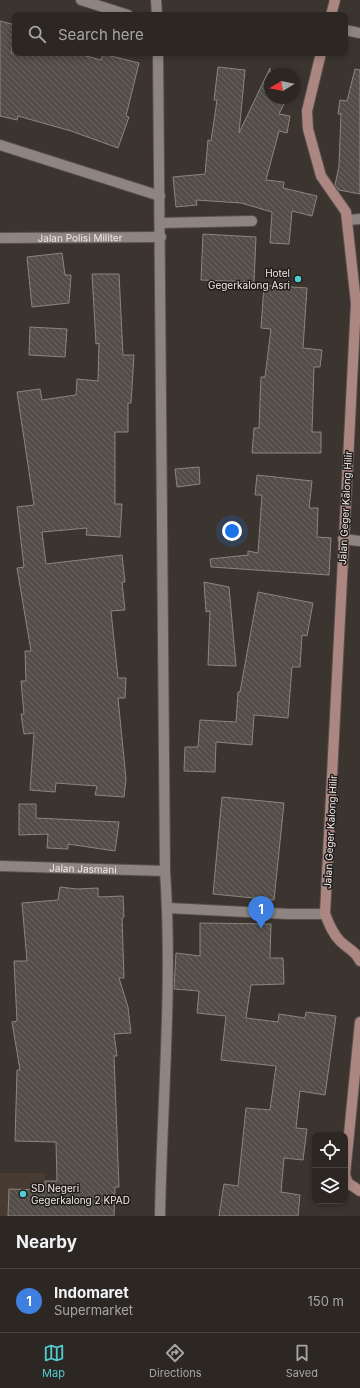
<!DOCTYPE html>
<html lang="en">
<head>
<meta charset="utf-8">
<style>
	:root { --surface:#2c2723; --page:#342f2b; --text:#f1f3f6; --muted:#a6a5a6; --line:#484441; --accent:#51ccd2 }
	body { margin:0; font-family:Inter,sans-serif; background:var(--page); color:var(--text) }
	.controls { position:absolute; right:12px; bottom:12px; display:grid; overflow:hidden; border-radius:8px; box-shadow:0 2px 6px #0003 }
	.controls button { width:36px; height:36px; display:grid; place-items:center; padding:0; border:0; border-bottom:1px solid var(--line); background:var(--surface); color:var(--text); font:20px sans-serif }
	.compass { position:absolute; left:264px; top:68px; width:36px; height:36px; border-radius:50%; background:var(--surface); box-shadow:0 2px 6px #0003; rotate:260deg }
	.you { position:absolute; left:232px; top:531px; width:14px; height:14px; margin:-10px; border:3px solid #fff; border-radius:50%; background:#1a73e8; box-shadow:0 0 0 6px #1a73e833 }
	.badge { display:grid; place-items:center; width:26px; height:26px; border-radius:50%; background:var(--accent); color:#fff; font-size:13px; font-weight:700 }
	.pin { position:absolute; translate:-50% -33px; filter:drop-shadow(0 1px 2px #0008) }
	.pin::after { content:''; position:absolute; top:21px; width:14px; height:12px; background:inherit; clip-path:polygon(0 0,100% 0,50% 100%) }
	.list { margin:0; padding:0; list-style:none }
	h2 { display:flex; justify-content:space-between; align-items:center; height:52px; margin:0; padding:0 16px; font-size:17px }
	h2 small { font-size:13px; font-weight:400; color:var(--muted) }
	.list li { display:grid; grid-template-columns:26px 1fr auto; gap:12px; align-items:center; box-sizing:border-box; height:64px; padding:0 16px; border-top:1px solid var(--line) }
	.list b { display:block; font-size:15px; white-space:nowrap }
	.list p { margin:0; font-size:13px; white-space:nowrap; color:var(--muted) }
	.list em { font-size:13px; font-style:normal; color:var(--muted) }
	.icon { flex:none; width:22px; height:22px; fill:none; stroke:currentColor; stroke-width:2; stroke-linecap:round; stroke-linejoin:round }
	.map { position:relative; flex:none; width:360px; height:1216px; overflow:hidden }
	.search { position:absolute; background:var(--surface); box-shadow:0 2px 6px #0003; left:12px; right:12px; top:12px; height:44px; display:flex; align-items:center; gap:10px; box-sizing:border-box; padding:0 14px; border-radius:8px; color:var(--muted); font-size:15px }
	.sheet { height:116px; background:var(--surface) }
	nav { display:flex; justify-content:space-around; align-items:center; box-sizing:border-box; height:56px; border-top:1px solid var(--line); background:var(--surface); font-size:11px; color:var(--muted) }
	nav a { display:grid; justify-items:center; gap:2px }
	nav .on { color:var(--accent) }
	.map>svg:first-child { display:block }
	.built { fill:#483b32 }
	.building { fill:url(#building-back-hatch); stroke:#8b867d }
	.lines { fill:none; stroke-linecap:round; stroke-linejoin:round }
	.minor-casing { stroke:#58514d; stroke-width:12 }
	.tertiary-casing { stroke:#58514d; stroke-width:12 }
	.secondary-casing { stroke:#58514d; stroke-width:12 }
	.minor { stroke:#8f8580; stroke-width:10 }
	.tertiary { stroke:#8f8580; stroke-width:10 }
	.secondary { stroke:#ac8782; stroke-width:10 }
	.poi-dot { fill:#51ccd2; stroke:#201c1a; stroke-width:1.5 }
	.labels { text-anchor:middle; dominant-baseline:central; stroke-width:3; stroke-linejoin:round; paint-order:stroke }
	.street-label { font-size:10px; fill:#f0eae7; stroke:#201c1a }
	.poi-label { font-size:10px; fill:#f0eae7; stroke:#201c1a; text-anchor:end }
</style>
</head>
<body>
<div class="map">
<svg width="360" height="1216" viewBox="0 0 360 1216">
	<defs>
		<pattern id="building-back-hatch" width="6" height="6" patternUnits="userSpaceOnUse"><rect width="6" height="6" fill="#524d46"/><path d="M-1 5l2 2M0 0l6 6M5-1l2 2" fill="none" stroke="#6b6761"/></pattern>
	</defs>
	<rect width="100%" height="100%" fill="#3b342f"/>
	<path class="built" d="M0 1173H45V1216H0Z"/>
	<path class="building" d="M0 21 15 25V38L11 53H75L101 60 103 54 139 63 126 116 129 117 118 148 71 131 18 116 17 120 0 116Z
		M218 67 245 70 239 133 270 68V98H287L279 114 290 116 287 133 279 131 266 180 284 182 283 188 317 196 312 216 292 211 289 244 270 243 272 212 241 203 196 200 197 205 176 207 173 177 205 174 208 140 211 141 217 100H214Z
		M355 69 360 70V194L339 190 335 185 339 166 341 114H338L340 100 347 101Z
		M203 234 256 237 254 282 201 280Z
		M62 253 65 275H71L69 303 32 307 27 257Z
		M92 274H119L123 355H134L131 403H128V432H115V504H122L120 537 86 535 87 528 42 532 46 564 122 555 125 582H122L125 610 111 611 118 678H126L125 698H118L126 779 124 797 95 795 97 786 56 783 55 792 30 790 34 733 24 734 21 714H24L21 681H26L25 651H31L17 568 24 567 17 507 34 505 17 392 40 389 42 400 76 395 77 379 98 381 99 343 96 344Z
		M264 285 307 288 303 348 322 350 320 367H314L312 432H321V453H252L254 428H259L261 377H265L271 329 261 328Z
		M30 327 67 329 65 357 29 355Z
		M199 467 200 484 177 487 175 469Z
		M257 475 312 481 309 508H318L317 537 331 538 329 575 211 567 210 559 248 555V551L258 553 262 495H255Z
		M204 582 229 587 236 666 208 665 210 611 206 612Z
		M258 592 313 603 307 636 302 635 300 667H292L288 718 254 715 252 745 216 742 215 772 184 771 185 747H198L200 720 236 722 238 692H240Z
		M222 797 284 803 274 900 213 894Z
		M19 804H36V818L119 822 115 851 68 844V849L47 848 48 834 19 835Z
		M60 887 77 889 98 888V897L123 896 124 917 122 918 124 978H119L128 1007 131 1033 114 1034 117 1056H114L119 1187H115L114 1216H8L9 1189 45 1190V1181H57L56 1142 15 1141 17 1070H20L12 1022 17 1021 14 961H27L22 903 58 900Z
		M200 923 271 924 270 958H283L284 984 251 985 246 1018 278 1022 279 1014 305 1018 306 1012 336 1016 325 1095 300 1091 296 1128 307 1129 303 1160 284 1158 281 1192 300 1195 298 1216H219L224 1184 238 1186 246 1108 270 1110 276 1066 221 1060 226 1016 197 1013 199 991 174 989 176 953 200 956Z"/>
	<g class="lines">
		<g class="minor-casing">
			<g id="minor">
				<path d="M156 0 157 15"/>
				<path d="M345 30 360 33"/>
				<path d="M158 53 165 871C173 986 162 1101 160 1216"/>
				<path d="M0 145 160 196"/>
				<path d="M348 220 360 219"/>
				<path d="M160 223 252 221"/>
				<path id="s1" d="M0 238 161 237"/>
				<path d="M343 539 360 541"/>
				<path id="s2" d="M0 866 165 871"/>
				<path d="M168 908 288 914H325"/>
			</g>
		</g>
		<g class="tertiary-casing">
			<path id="tertiary" d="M81 0 128 15"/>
		</g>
		<g class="secondary-casing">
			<path id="secondary" d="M331 15 335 0
				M321 53 307 111 308 129 321 176 346 212 356 303 325 914C329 924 333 934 340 941 348 949 356 951 360 961
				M360 1022 345 1175 348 1183 360 1191"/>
		</g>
		<use href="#minor" class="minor"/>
		<use href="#tertiary" class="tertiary"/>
		<use href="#secondary" class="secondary"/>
	</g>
	<g class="poi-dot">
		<circle cx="298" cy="279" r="4"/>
		<circle cx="23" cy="1194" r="4"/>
	</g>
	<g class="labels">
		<g class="street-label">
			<text stroke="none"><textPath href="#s1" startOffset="80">Jalan Polisi Militer</textPath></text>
			<text transform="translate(345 508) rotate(-87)">Jalan Geger Kalong Hilir</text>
			<text transform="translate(330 832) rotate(-87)">Jalan Geger Kalong Hilir</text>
			<text stroke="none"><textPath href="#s2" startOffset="83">Jalan Jasmani</textPath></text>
		</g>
		<g class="poi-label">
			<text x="290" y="273">Hotel<tspan x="290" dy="12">Gegerkalong Asri</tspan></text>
			<text x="31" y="1188" text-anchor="start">SD Negeri<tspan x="31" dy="12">Gegerkalong 2 KPAD</tspan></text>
		</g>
	</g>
</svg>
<div class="controls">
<button><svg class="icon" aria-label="locate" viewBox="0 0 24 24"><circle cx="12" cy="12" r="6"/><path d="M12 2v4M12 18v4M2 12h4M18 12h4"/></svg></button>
<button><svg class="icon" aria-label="layers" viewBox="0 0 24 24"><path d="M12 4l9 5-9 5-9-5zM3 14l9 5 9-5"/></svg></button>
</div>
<svg class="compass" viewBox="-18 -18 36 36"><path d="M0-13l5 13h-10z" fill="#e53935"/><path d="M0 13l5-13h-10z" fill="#a6a5a6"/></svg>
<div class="you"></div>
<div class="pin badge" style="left:261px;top:929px;background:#3f7fe0">1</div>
<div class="search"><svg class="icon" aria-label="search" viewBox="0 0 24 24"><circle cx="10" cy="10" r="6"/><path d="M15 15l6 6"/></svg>Search here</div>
</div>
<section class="sheet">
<h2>Nearby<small></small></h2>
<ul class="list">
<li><span class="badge" style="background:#3f7fe0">1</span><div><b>Indomaret</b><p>Supermarket</p></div><em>150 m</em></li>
</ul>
</section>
<nav>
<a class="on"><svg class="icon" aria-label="map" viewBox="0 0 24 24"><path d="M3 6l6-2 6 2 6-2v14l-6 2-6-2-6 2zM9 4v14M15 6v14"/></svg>Map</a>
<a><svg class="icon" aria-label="directions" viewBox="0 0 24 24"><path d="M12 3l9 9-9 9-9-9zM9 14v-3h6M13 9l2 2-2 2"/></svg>Directions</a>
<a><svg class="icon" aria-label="saved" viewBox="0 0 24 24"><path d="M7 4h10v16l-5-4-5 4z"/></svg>Saved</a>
</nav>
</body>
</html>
